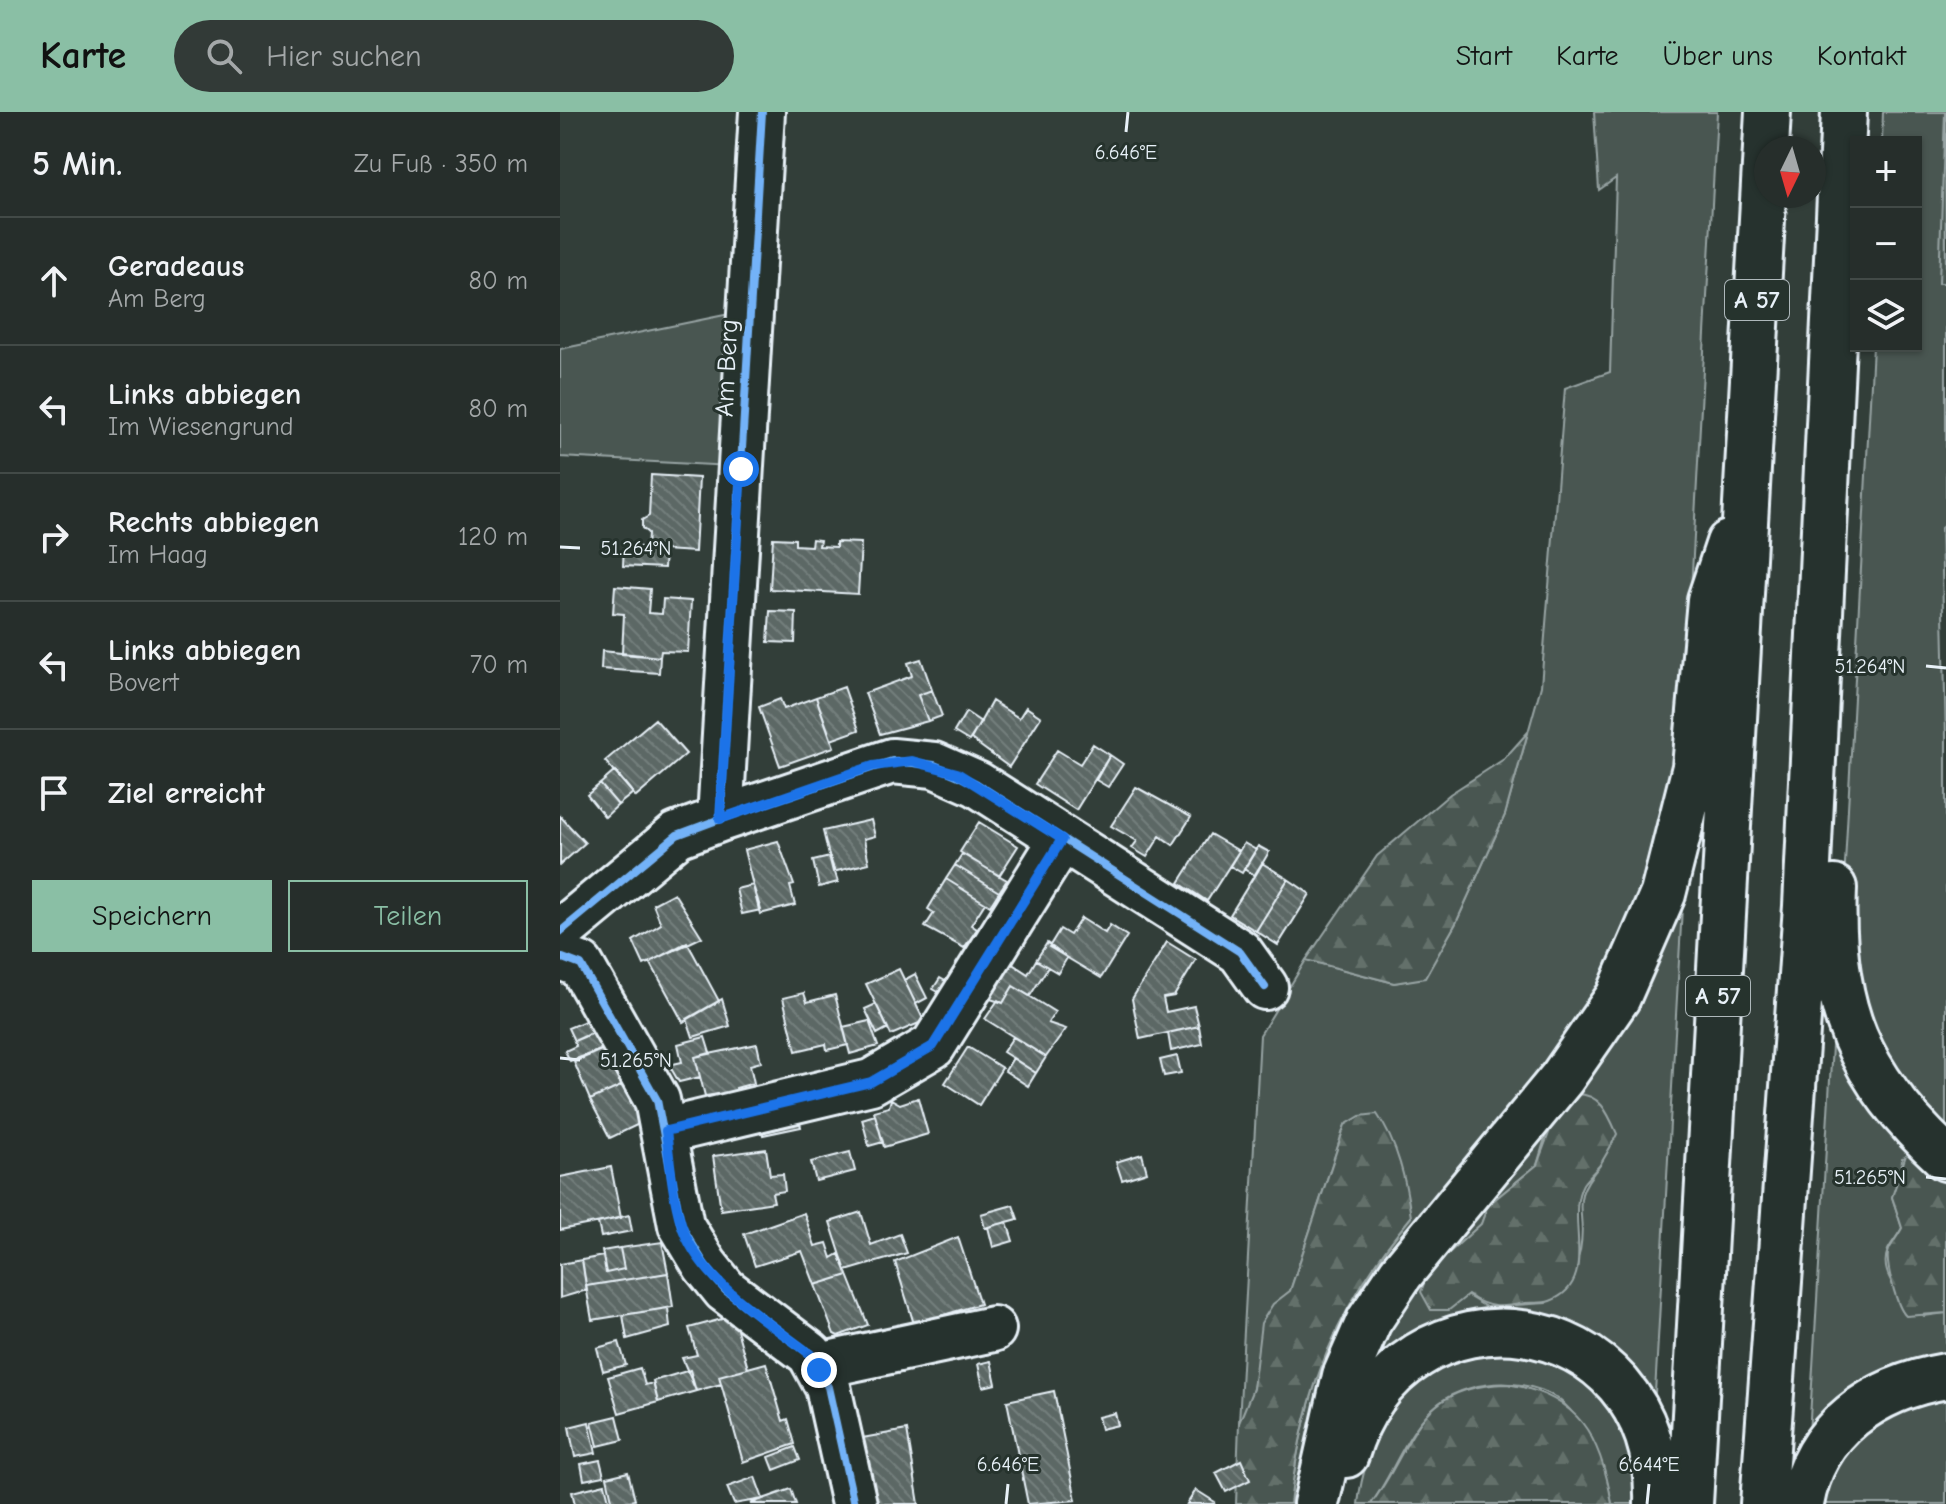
<!DOCTYPE html>
<html lang="de">
<head>
<meta charset="utf-8">
<style>
	:root { --surface:#262e2b; --page:#323a37; --text:#f1f3f6; --muted:#a4a8a9; --line:#424a47; --accent:#8abfa5 }
	body { margin:0; font-family:"Comic Neue",sans-serif; background:var(--page); color:var(--text) }
	.controls { position:absolute; right:24px; top:24px; display:grid; overflow:hidden; border-radius:0px; box-shadow:0 2px 6px #0004 }
	.controls button { width:72px; height:72px; display:grid; place-items:center; padding:0; border:0; border-bottom:2px solid var(--line); background:var(--surface); color:var(--text); font:40px sans-serif }
	.compass { position:absolute; left:1194px; top:24px; width:72px; height:72px; border-radius:50%; background:var(--surface); box-shadow:0 2px 6px #0004; rotate:185deg }
	.stop { position:absolute; width:24px; height:24px; margin:-18px; border:6px solid #1a73e8; border-radius:50%; background:#fff }
	.stop.end { background:#1a73e8; border-color:#fff; box-shadow:0 2px 8px #0008 }
	.list { margin:0; padding:0; list-style:none }
	h2 { display:flex; justify-content:space-between; align-items:center; height:104px; margin:0; padding:0 32px; font-size:34px }
	h2 small { font-size:26px; font-weight:400; color:var(--muted) }
	.list li { display:grid; grid-template-columns:52px 1fr auto; gap:24px; align-items:center; box-sizing:border-box; height:128px; padding:0 32px; border-top:2px solid var(--line) }
	.list b { display:block; font-size:30px; white-space:nowrap }
	.list p { margin:0; font-size:26px; white-space:nowrap; color:var(--muted) }
	.list em { font-size:26px; font-style:normal; color:var(--muted) }
	.actions { display:flex; gap:16px; padding:24px 32px }
	.actions a { flex:1; padding:18px 0; border:2px solid var(--accent); border-radius:0px; text-align:center; font-size:28px; color:var(--accent) }
	.actions .main { background:var(--accent); color:#111 }
	.icon { flex:none; width:44px; height:44px; fill:none; stroke:currentColor; stroke-width:2; stroke-linecap:round; stroke-linejoin:round }
	.map { position:relative; flex:none; width:1386px; height:1392px; overflow:hidden }
	header { display:flex; align-items:center; gap:48px; box-sizing:border-box; height:112px; padding:0 40px; background:var(--accent); color:#111 }
	header strong { font-size:38px }
	nav { display:flex; gap:44px; margin-inline-start:auto; font-size:28px }
	.search { width:560px; height:72px; background:var(--page); display:flex; align-items:center; gap:20px; box-sizing:border-box; padding:0 28px; border-radius:44px; color:var(--muted); font-size:30px }
	main { display:flex }
	aside { flex:1; background:var(--surface) }
	.map>svg:first-child { display:block }
	.green { fill:#495651; stroke:#98a4a4; stroke-width:2; fill-rule:evenodd }
	.forest { fill:url(#forest-firs); stroke:#98a4a4; stroke-width:2 }
	.building { fill:url(#building-back-hatch); stroke:#e8f1f8; stroke-width:2 }
	.lines { fill:none; stroke-linecap:round; stroke-linejoin:round }
	.minor-casing { stroke:#e8f1f8; stroke-width:50 }
	.highway-casing { stroke:#e8f1f8; stroke-width:50 }
	.minor { stroke:#26332d; stroke-width:44 }
	.highway { stroke:#26332d; stroke-width:44 }
	.cycleway-casing { stroke:#26332d; stroke-width:13 }
	.cycleway { stroke:#73b2f8; stroke-width:8 }
	.route { stroke:#1a73e8; stroke-width:10 }
	.ticks { fill:none; stroke:#e8f1f8; stroke-width:3 }
	.labels { text-anchor:middle; dominant-baseline:central; stroke-width:6; stroke-linejoin:round; paint-order:stroke }
	.shield { fill:#26332d; stroke:#aeb8bb; stroke-width:2 }
	.shield-label { font-size:24px; font-weight:bold; fill:#e8f1f8 }
	.street-label { font-size:26px; fill:#e8f1f8; stroke:#26332d }
	.ticks-label { font-size:20px; text-anchor:middle; fill:#e8f1f8; stroke:#26332d; stroke-width:6; stroke-linejoin:round; paint-order:stroke }
</style>
</head>
<body>
<header>
<strong>Karte</strong>
<div class="search"><svg class="icon" aria-label="search" viewBox="0 0 24 24"><circle cx="10" cy="10" r="6"/><path d="M15 15l6 6"/></svg>Hier suchen</div>
<nav><a>Start</a><a>Karte</a><a>Über uns</a><a>Kontakt</a></nav>
</header>
<main>
<aside>
<h2>5 Min.<small>Zu Fuß · 350 m</small></h2>
<ul class="list">
<li><svg class="icon" aria-label="ahead" viewBox="0 0 24 24"><path d="M12 20V5M6 11l6-6 6 6"/></svg><div><b>Geradeaus</b><p>Am Berg</p></div><em>80 m</em></li>
<li><svg class="icon" aria-label="left" viewBox="0 0 24 24"><path d="M17 20v-9H6M10 6l-5 5 5 5"/></svg><div><b>Links abbiegen</b><p>Im Wiesengrund</p></div><em>80 m</em></li>
<li><svg class="icon" aria-label="right" viewBox="0 0 24 24"><path d="M7 20v-9h11M14 6l5 5-5 5"/></svg><div><b>Rechts abbiegen</b><p>Im Haag</p></div><em>120 m</em></li>
<li><svg class="icon" aria-label="left" viewBox="0 0 24 24"><path d="M17 20v-9H6M10 6l-5 5 5 5"/></svg><div><b>Links abbiegen</b><p>Bovert</p></div><em>70 m</em></li>
<li><svg class="icon" aria-label="arrive" viewBox="0 0 24 24"><path d="M6 21V4h12l-3 4 3 4H6"/></svg><div><b>Ziel erreicht</b></div></li>
</ul>
<div class="actions"><a class="main">Speichern</a><a>Teilen</a></div>
</aside>
<div class="map">
<svg width="1386" height="1392" viewBox="0 0 1386 1392">
	<defs>
		<pattern id="forest-firs" width="22" height="20" patternUnits="userSpaceOnUse" patternTransform="scale(2)"><rect width="22" height="20" fill="#495651"/><path d="M5 1l3.5 6h-7zM16 11l3.5 6h-7z" fill="#636f6b"/></pattern>
		<pattern id="building-back-hatch" width="6" height="6" patternUnits="userSpaceOnUse" patternTransform="scale(2)"><rect width="6" height="6" fill="#5c6865"/><path d="M-1 5l2 2M0 0l6 6M5-1l2 2" fill="none" stroke="#737e7c"/></pattern>
	</defs>
	<rect width="100%" height="100%" fill="#323e39"/>
	<filter id="ink" filterUnits="userSpaceOnUse"><feTurbulence type="fractalNoise" baseFrequency=".0125" numOctaves="2"/><feDisplacementMap in="SourceGraphic" scale="16" xChannelSelector="R" yChannelSelector="G"/><feConvolveMatrix kernelMatrix="1 2 1 2 8 2 1 2 1" color-interpolation-filters="sRGB"/></filter>
	<g filter="url(#ink)">
		<path class="green" d="M1034 0H1157L1126 572 1116 651 1081 783 1042 870 1007 928 835 1136 739 1392H730C743 1277 777 1194 851 1105L785 1013 730 1179C691 1209 703 1233 693 1276 691 1288 684 1300 679 1311L700 923 746 848 834 871 865 865 896 811 945 703 981 574 1005 276 1050 260 1056 66 1039 78Z
			M1323 0H1386V412L1381 416 1386 626V1016C1301 939 1292 861 1285 752L1313 234H1356V30H1322Z
			M179 200 171 354 0 345V237Z
			M1124 759 1094 1299 1015 1222 795 1272 808 1240ZM986 1023 1041 1052C1006 1092 1028 1096 1020 1139 1017 1155 996 1177 986 1191L926 1195 868 1160 921 1112 928 1093 977 1053Z
			M1274 900 1386 1058V1073L1357 1042 1342 1046 1341 1063 1332 1085 1342 1116C1338 1124 1331 1131 1328 1138 1317 1165 1346 1189 1364 1204L1386 1201V1252L1248 1340Z
			M966 1241C1005 1252 1050 1279 1065 1319 1074 1341 1076 1369 1081 1392H1052C1046 1358 1033 1325 1010 1298 981 1263 913 1265 879 1291 846 1317 835 1360 811 1392H798C804 1336 838 1270 892 1247 912 1238 945 1242 966 1241Z
			M1386 1285V1392H1264C1277 1331 1328 1296 1386 1285Z"/>
		<path class="forest" d="M1385 0 1386 171H1379Z
			M968 620 945 703 896 811 865 866 834 871 746 848 817 744 890 682 944 647Z
			M1015 982C1040 981 1048 1001 1057 1022 1052 1032 1046 1044 1039 1054 1034 1060 1027 1066 1023 1072 1004 1107 1041 1170 990 1189 982 1192 974 1190 965 1191 941 1196 929 1197 908 1183L889 1198H871L861 1180 868 1160 921 1112 928 1093 977 1053 995 1005Z
			M817 1002C838 1032 846 1069 851 1105 777 1194 743 1277 730 1392H676L679 1311 693 1277 701 1211 713 1192 730 1179 785 1013 800 1004Z
			M1347 1040 1357 1042 1386 1073V1201L1346 1204C1337 1196 1324 1149 1329 1138 1332 1131 1338 1124 1342 1116L1332 1085Z
			M947 1272C1019 1283 1041 1325 1052 1392H811C856 1332 853 1274 947 1272Z"/>
		<path class="building" d="M91 363 139 366 135 440 87 437 88 421 82 416V408L89 404Z
			M213 426 235 427V433L251 434 252 427 260 428 259 434 276 435V430L301 431 298 482 210 477Z
			M64 433 105 438 104 456 63 454Z
			M55 474 90 477 88 501 102 502 103 487 131 489 128 540 101 539 100 545 62 542 64 502 53 501Z
			M210 499 236 500 235 531 208 530Z
			M42 539 100 545 99 561 41 557Z
			M361 547 372 578 358 583 368 609 320 622 305 581 352 564 348 551Z
			M284 575 299 618 271 628 256 585Z
			M372 578 382 604 368 609 358 583Z
			M256 585 274 635 220 654 199 595 220 587 224 597Z
			M432 589 459 606 466 595 481 605 449 655 411 627Z
			M406 600 421 610 409 629 394 620Z
			M95 607 126 642 76 685 45 649Z
			M533 632 550 643 516 698 475 672 497 638 520 652Z
			M550 643 563 652 548 675 536 668Z
			M55 659 73 681 58 693 40 672Z
			M40 672 58 693 45 705 27 683Z
			M576 675 631 705 613 733 600 724 587 745 572 736 577 729 551 714Z
			M0 704 25 731 0 753Z
			M311 708 315 724 304 727 309 751 273 760 263 719Z
			M419 710 458 734 439 764 400 740Z
			M650 722 679 739 647 789 619 771Z
			M218 729 234 773 230 774 235 793 200 802 184 738Z
			M684 731 696 738 682 761 670 754Z
			M698 734 709 740 695 764 684 757Z
			M402 742 447 768 439 780 395 753Z
			M270 745 278 770 259 775 253 749Z
			M702 751 728 767 696 819 670 803Z
			M395 753 439 780 430 794 386 767Z
			M386 767 425 791 411 813 417 817 404 836 365 815 374 801 368 797Z
			M728 767 750 782 718 833 696 819Z
			M193 773 201 798 182 802 176 777Z
			M114 781 142 825 84 853 73 829 101 812 93 792Z
			M521 806 545 821 550 813 567 824 541 866 489 835 500 817 510 823Z
			M127 830 159 889 123 910 90 850Z
			M607 830 636 848 614 884 603 886 606 900 634 894 639 914 580 927 572 887Z
			M487 831 507 846 498 861 476 848Z
			M476 848 488 855 470 884 453 874 443 891 427 886 449 850 468 862Z
			M339 857 364 909 331 923 306 872Z
			M355 862 367 886 356 892 344 868Z
			M380 866 396 875 389 886 373 877Z
			M453 874 495 900 488 911 506 917 486 945 425 907 438 888 443 891Z
			M244 881 247 890 275 883 288 933 267 938 266 932 236 939 223 886Z
			M162 887 170 914 133 925 127 907Z
			M316 892 328 916 317 922 305 897Z
			M30 907 36 919 14 929 8 916Z
			M309 909 318 934 290 942 283 915Z
			M639 914 642 932 611 939 608 921Z
			M38 919 46 936 10 949 5 939 16 934 14 929Z
			M145 925 150 941 135 945 140 965 119 970 109 953 122 950 118 932Z
			M453 925 486 945 476 961 443 940Z
			M197 932 201 950 190 953 194 971 176 976 177 980 145 984 135 945Z
			M408 935 442 956 419 993 385 971Z
			M46 936 63 973 30 988 14 950Z
			M617 944 621 961 604 964 600 948Z
			M453 946 476 961 468 974 445 959Z
			M63 973 81 1011 50 1026 30 988Z
			M358 986 368 1022 324 1035 314 999 329 995 331 987 340 992Z
			M237 999 241 1015 203 1023 199 1008Z
			M315 1003 323 1030 309 1034 302 1007Z
			M206 1037 210 1063 223 1062 225 1079 212 1081 214 1090 161 1098 153 1044Z
			M290 1040 295 1059 256 1069 251 1050Z
			M582 1042 587 1060 562 1068 556 1050Z
			M51 1055 61 1106 0 1118V1065Z
			M453 1093 458 1107 425 1116 421 1102Z
			M301 1100 311 1133 340 1122 347 1141 286 1159 270 1110Z
			M244 1101 255 1134 267 1131 272 1146 279 1142 288 1163 255 1173 242 1139 195 1154 184 1122Z
			M69 1103 72 1119 41 1125 38 1111Z
			M447 1110 453 1129 433 1135 428 1115Z
			M398 1125 420 1192 354 1212 335 1150Z
			M102 1130 108 1161 26 1174 22 1148 43 1144 46 1161 64 1157 60 1136Z
			M60 1136 64 1157 46 1161 42 1139Z
			M22 1148 27 1178 0 1186V1152Z
			M108 1161 113 1195 32 1208 26 1174Z
			M288 1163 308 1213 278 1224 274 1222 255 1173Z
			M108 1196 110 1215 67 1227 63 1203Z
			M173 1204 188 1256 159 1264 161 1272 136 1279 122 1246 137 1243 129 1216Z
			M59 1230 66 1253 43 1259 37 1236Z
			M431 1249 436 1272 423 1275 418 1252Z
			M206 1251 223 1309 228 1307 235 1332 183 1350 159 1264Z
			M80 1256 85 1273 93 1271 98 1290 59 1301 48 1265Z
			M130 1258 136 1279 98 1290 93 1269Z
			M494 1279 516 1388 468 1392 447 1289Z
			M555 1301 558 1313 541 1317 538 1305Z
			M57 1304 63 1328 38 1334 32 1310Z
			M29 1310 36 1341 15 1345 9 1315Z
			M347 1318 359 1392H313L302 1326Z
			M235 1335 240 1348 214 1358 209 1345Z
			M40 1348 44 1364 24 1368 21 1352Z
			M681 1348 690 1368 666 1380 656 1361Z
			M68 1360 75 1388 53 1392 47 1365Z
			M195 1365 203 1387 174 1392 167 1375Z
			M45 1372 50 1392H15L12 1380Z
			M231 1377 236 1392H190L203 1387Z
			M636 1378 655 1390 654 1392H627Z"/>
		<g class="lines">
			<g class="minor-casing">
				<path id="minor" d="M160 707 202 0
					M0 820 117 723 160 707 332 649 374 653 417 672 680 840 705 875
					M0 845 21 853 97 988 121 1113 145 1153 165 1178 250 1242 268 1275 294 1392
					M106 1019 311 970 373 934 502 727
					M259 1258 273 1251 433 1217"/>
			</g>
			<g class="highway-casing">
				<path id="highway" d="M1274 776C1269 895 1298 965 1386 1046
					M786 1343C840 1156 1103 1189 1097 1392
					M756 1392 785 1264 809 1209 841 1161 1002 966 1058 885 1103 782 1135 655 1150 488 1169 431
					M1130 1392 1208 0
					M1203 1392 1246 794 1284 0
					M1241 1392C1254 1316 1315 1276 1386 1264"/>
			</g>
			<use href="#minor" class="minor"/>
			<use href="#highway" class="highway"/>
			<g class="cycleway-casing">
				<path id="cycleway" d="M160 707 202 0
					M0 820 117 723 160 707 332 649 374 653 417 672 680 840 705 875
					M0 845 21 853 97 988 121 1113 145 1153 165 1178 250 1242 268 1275 294 1392"/>
			</g>
			<use href="#cycleway" class="cycleway"/>
		</g>
	</g>
	<g class="lines" filter="url(#ink)">
		<path class="route" d="M181 357 160 707 313 654 352 649 397 661 502 727 373 934 311 970 106 1019C110 1049 112 1082 121 1111 138 1168 206 1208 250 1242L259 1258"/>
	</g>
	<path class="ticks" d="M566 20 568 0M0 435 20 436M1366 554 1386 556M0 946 20 948M1366 1065 1386 1067M446 1392 448 1372M1087 1392 1089 1372"/>
	<g class="labels">
		<g class="shield">
			<rect x="1165" y="168" width="64" height="40" rx="6"/>
			<rect x="1126" y="864" width="64" height="40" rx="6"/>
		</g>
		<g class="shield-label">
			<text x="1197" y="188">A 57</text>
			<text x="1158" y="884">A 57</text>
		</g>
		<g class="street-label">
			<text transform="translate(167 256) rotate(-87)">Am Berg</text>
		</g>
	</g>
	<g class="ticks-label">
		<text x="566" y="47">6.646°E</text>
		<text x="76" y="443">51.264°N</text>
		<text x="1310" y="561">51.264°N</text>
		<text x="76" y="955">51.265°N</text>
		<text x="1310" y="1072">51.265°N</text>
		<text x="448" y="1359">6.646°E</text>
		<text x="1089" y="1359">6.644°E</text>
	</g>
</svg>
<div class="controls">
<button>+</button>
<button>−</button>
<button><svg class="icon" aria-label="layers" viewBox="0 0 24 24"><path d="M12 4l9 5-9 5-9-5zM3 14l9 5 9-5"/></svg></button>
</div>
<svg class="compass" viewBox="-18 -18 36 36"><path d="M0-13l5 13h-10z" fill="#e53935"/><path d="M0 13l5-13h-10z" fill="#a4a8a9"/></svg>
<div class="stop" style="left:181px;top:357px"></div>
<div class="stop end" style="left:259px;top:1258px"></div>
</div>
</main>
</body>
</html>
